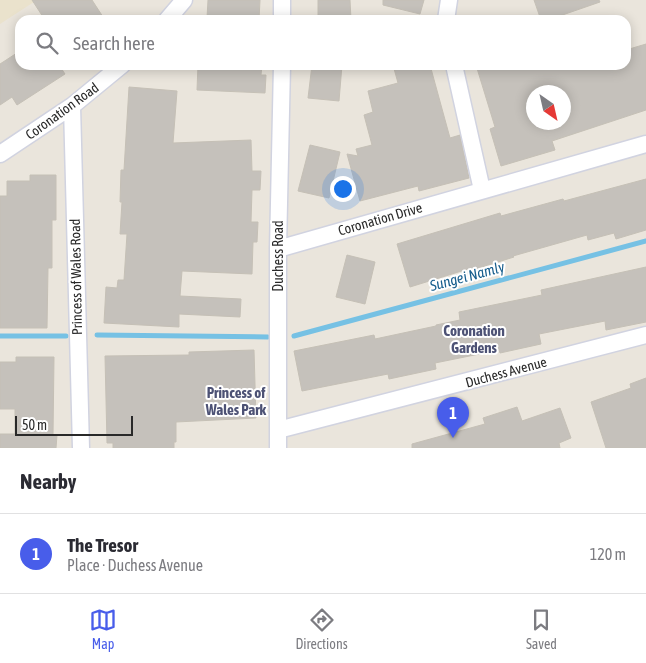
<!DOCTYPE html>
<html lang="en">
<head>
<meta charset="utf-8">
<style>
	:root { --surface:#fff; --page:#f2f2f3; --text:#2b2b33; --muted:#7c7c81; --line:#e1e1e2; --accent:#485dea }
	body { margin:0; font-family:"Asap Condensed",sans-serif; background:var(--page); color:var(--text) }
	.compass { position:absolute; left:526px; top:85px; width:45px; height:45px; border-radius:50%; background:var(--surface); box-shadow:0 2px 12px #0003; rotate:146deg }
	.scale { position:absolute; left:15px; bottom:12px; width:118px; box-sizing:border-box; padding-left:5px; border:2px solid #292929; border-top:0; font-size:14px; line-height:18px; white-space:nowrap; color:#292929; -webkit-text-stroke:4px #fff; paint-order:stroke }
	.you { position:absolute; left:342px; top:188px; width:18px; height:18px; margin:-12px; border:4px solid #fff; border-radius:50%; background:#1a73e8; box-shadow:0 0 0 8px #1a73e833 }
	.badge { display:grid; place-items:center; width:32px; height:32px; border-radius:50%; background:var(--accent); color:#fff; font-size:16px; font-weight:700 }
	.pin { position:absolute; translate:-50% -41px; filter:drop-shadow(0 1px 2px #0008) }
	.pin::after { content:''; position:absolute; top:26px; width:18px; height:15px; background:inherit; clip-path:polygon(0 0,100% 0,50% 100%) }
	.list { margin:0; padding:0; list-style:none }
	h2 { display:flex; justify-content:space-between; align-items:center; height:65px; margin:0; padding:0 20px; font-size:21px }
	h2 small { font-size:16px; font-weight:400; color:var(--muted) }
	.list li { display:grid; grid-template-columns:32px 1fr auto; gap:15px; align-items:center; box-sizing:border-box; height:80px; padding:0 20px; border-top:1px solid var(--line) }
	.list b { display:block; font-size:19px; white-space:nowrap }
	.list p { margin:0; font-size:16px; white-space:nowrap; color:var(--muted) }
	.list em { font-size:16px; font-style:normal; color:var(--muted) }
	.icon { flex:none; width:28px; height:28px; fill:none; stroke:currentColor; stroke-width:2; stroke-linecap:round; stroke-linejoin:round }
	.map { position:relative; flex:none; width:646px; height:448px; overflow:hidden }
	.search { position:absolute; background:var(--surface); box-shadow:0 2px 12px #0003; left:15px; right:15px; top:15px; height:55px; display:flex; align-items:center; gap:12px; box-sizing:border-box; padding:0 18px; border-radius:15px; color:var(--muted); font-size:19px }
	.sheet { height:145px; background:var(--surface) }
	nav { display:flex; justify-content:space-around; align-items:center; box-sizing:border-box; height:70px; border-top:1px solid var(--line); background:var(--surface); font-size:14px; color:var(--muted) }
	nav a { display:grid; justify-items:center; gap:2px }
	nav .on { color:var(--accent) }
	.map>svg:first-child { display:block }
	.education { fill:#eae2cc }
	.lines { fill:none; stroke-linecap:round; stroke-linejoin:round }
	.stream { stroke:#76c1e4; stroke-width:5 }
	.building { fill:#c5c1bb; stroke:#c5c0b6; fill-rule:evenodd }
	.street-casing { stroke:#d1d3e0; stroke-width:19 }
	.street { stroke:#fff; stroke-width:16 }
	.labels { text-anchor:middle; dominant-baseline:central; stroke-width:4; stroke-linejoin:round; paint-order:stroke }
	.street-label { font-size:14px; fill:#292929; stroke:#fff }
	.water-label { font-size:15px; font-style:italic; fill:#185e8d; stroke:#fff }
	.neighbourhood-label { font-size:15px; font-weight:bold; fill:#4d5275; stroke:#fff }
</style>
</head>
<body>
<div class="map">
<svg width="646" height="448" viewBox="0 0 646 448">
	<rect width="100%" height="100%" fill="#eae5dc"/>
	<path class="education" d="M0 0H37L0 24Z"/>
	<g class="lines">
		<path class="stream" d="M97 335 268 337
			M0 336H66
			M294 336 646 241"/>
	</g>
	<path class="building" d="M32 0H92L105 20H45Z
		M208 0H260L259 20 207 18Z
		M318 0H350L351 20H318Z
		M383 0H424L420 14 383 5Z
		M534 0H599L600 2 548 20H541Z
		M646 44V110L552 141 555 150 501 166 490 129 495 127 476 65H626V50ZM534 92H564V122H534Z
		M20 51V65H59L65 74 17 105 12 97 0 105V64Z
		M198 65H262L261 75H266L265 93 197 90Z
		M312 65H342L339 101 308 98Z
		M393 65H430L450 138 460 135 469 178 419 191 418 186 360 201 347 154 358 156 356 149 372 145 364 115 373 112 368 91 398 83Z
		M129 87 177 91 173 143 251 140 252 171H261L260 190H252L251 222H258L257 242H253L252 274 182 271 180 296 241 299 240 317 179 314V327L104 323 106 287 117 288 118 280H124L127 234H120L122 202H120L121 170H124Z
		M310 145 340 152 329 198 298 191Z
		M30 175H56V220H52V268H48L47 328H0V196H7V181H30Z
		M646 179V230L616 239 614 233 588 240 587 235 513 256 514 257 469 271 468 269 410 287 397 244 500 213 501 216 563 199 564 201Z
		M347 255 375 262 365 304 336 297Z
		M646 267V322L606 330 605 321 539 334 541 344 500 353 499 350 435 363 436 369 389 379 388 374 302 391 294 351 374 335 375 339 436 326V325L460 320 459 312 542 295 541 290Z
		M254 350 256 418 176 422V442H174V448H113V443H107L105 356 189 355V352Z
		M16 357H54L53 435H57L56 448H0V434H15V409H0V362H16Z
		M646 378V448H606L591 402 631 388 630 384Z
		M517 407 522 421 560 408 571 438 559 443 560 448H412V444L485 424 483 418Z"/>
	<g class="lines">
		<g class="street-casing">
			<path id="street" d="M282 0V20
				M167 20 184 0
				M446 20 449 0
				M454 65 482 190
				M72 106 81 448
				M0 154 72 106 122 65
				M278 249 646 144
				M278 430 646 335
				M278 448V249L282 65"/>
		</g>
		<use href="#street" class="street"/>
	</g>
	<g class="labels">
		<g class="street-label">
			<text transform="translate(62 111) rotate(-36)">Coronation Road</text>
			<text transform="translate(380 219) rotate(-16)">Coronation Drive</text>
			<text transform="translate(278 256) rotate(-90)">Duchess Road</text>
			<text transform="translate(76 277) rotate(-91)">Princess of Wales Road</text>
			<text transform="translate(506 372) rotate(-15)">Duchess Avenue</text>
		</g>
		<g class="water-label">
			<text transform="translate(467 276) rotate(-15)">Sungei Namly</text>
		</g>
		<g class="neighbourhood-label">
			<text x="474" y="330">Coronation<tspan x="474" dy="17">Gardens</tspan></text>
			<text x="236" y="392">Princess of<tspan x="236" dy="17">Wales Park</tspan></text>
		</g>
	</g>
</svg>
<svg class="compass" viewBox="-18 -18 36 36"><path d="M0-13l5 13h-10z" fill="#e53935"/><path d="M0 13l5-13h-10z" fill="#7c7c81"/></svg>
<div class="scale">50 m</div>
<div class="you"></div>
<div class="pin badge" style="left:453px;top:438px">1</div>
<div class="search"><svg class="icon" aria-label="search" viewBox="0 0 24 24"><circle cx="10" cy="10" r="6"/><path d="M15 15l6 6"/></svg>Search here</div>
</div>
<section class="sheet">
<h2>Nearby<small></small></h2>
<ul class="list">
<li><span class="badge">1</span><div><b>The Tresor</b><p>Place · Duchess Avenue</p></div><em>120 m</em></li>
</ul>
</section>
<nav>
<a class="on"><svg class="icon" aria-label="map" viewBox="0 0 24 24"><path d="M3 6l6-2 6 2 6-2v14l-6 2-6-2-6 2zM9 4v14M15 6v14"/></svg>Map</a>
<a><svg class="icon" aria-label="directions" viewBox="0 0 24 24"><path d="M12 3l9 9-9 9-9-9zM9 14v-3h6M13 9l2 2-2 2"/></svg>Directions</a>
<a><svg class="icon" aria-label="saved" viewBox="0 0 24 24"><path d="M7 4h10v16l-5-4-5 4z"/></svg>Saved</a>
</nav>
</body>
</html>
